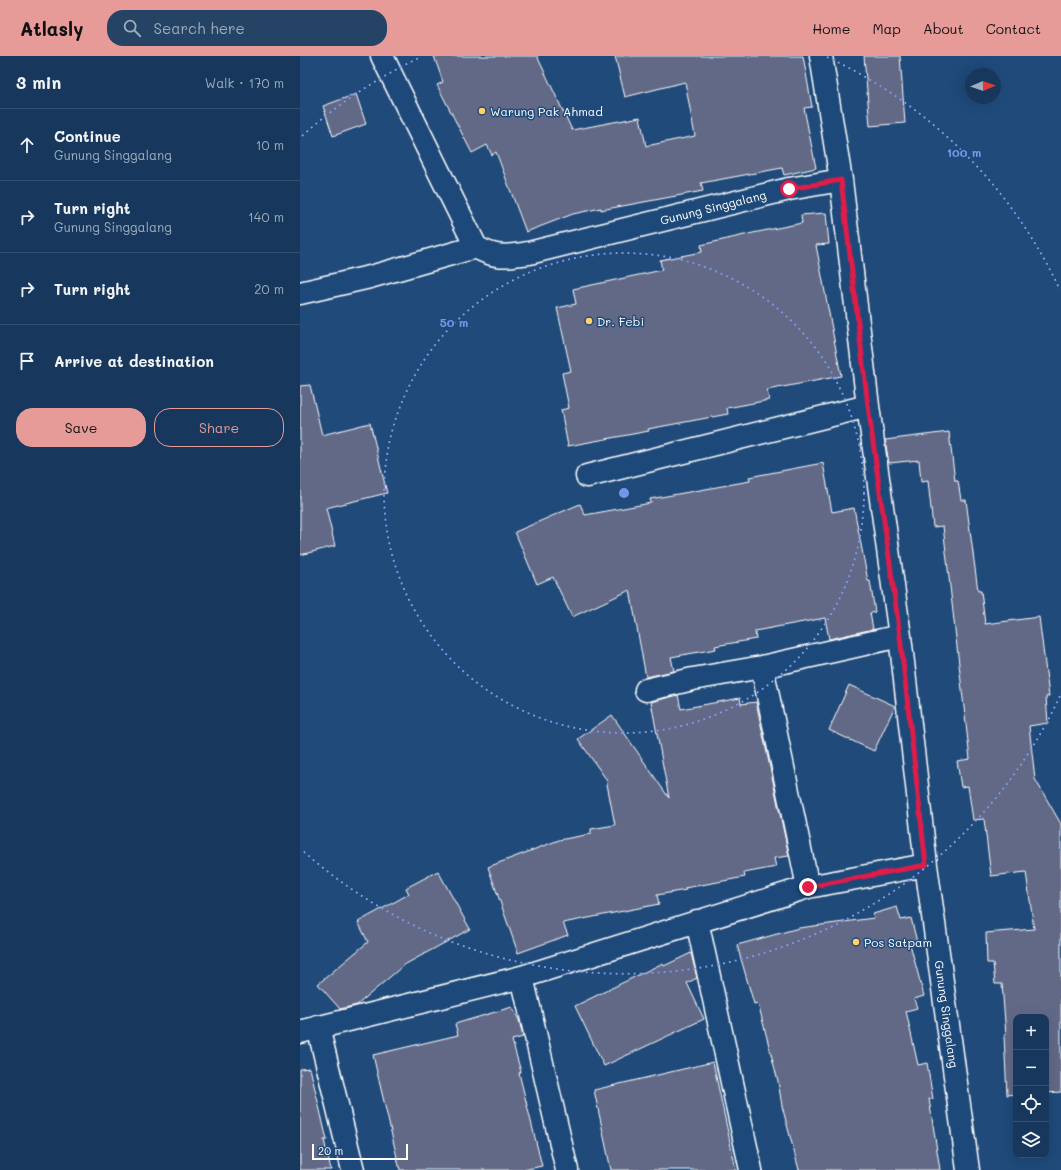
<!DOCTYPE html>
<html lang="en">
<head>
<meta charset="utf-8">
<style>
	:root { --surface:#17385c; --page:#244365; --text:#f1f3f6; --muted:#9eacbb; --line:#365272; --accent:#e69b98 }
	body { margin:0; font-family:Mali,sans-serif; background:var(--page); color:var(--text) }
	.controls { position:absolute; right:12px; bottom:12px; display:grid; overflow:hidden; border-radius:8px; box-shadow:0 4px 16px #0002 }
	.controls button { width:36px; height:36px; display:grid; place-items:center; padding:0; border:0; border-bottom:1px solid var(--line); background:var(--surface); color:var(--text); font:20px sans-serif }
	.compass { position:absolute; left:665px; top:12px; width:36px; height:36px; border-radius:50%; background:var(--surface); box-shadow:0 4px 16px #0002; rotate:88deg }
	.scale { position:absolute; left:12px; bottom:10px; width:96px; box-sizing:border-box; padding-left:4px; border:2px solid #fff; border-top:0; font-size:11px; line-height:14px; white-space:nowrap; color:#fff; -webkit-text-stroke:3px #1f4a7a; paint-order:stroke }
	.stop { position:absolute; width:12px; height:12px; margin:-9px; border:3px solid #e11d48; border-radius:50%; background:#fff }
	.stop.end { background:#e11d48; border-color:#fff; box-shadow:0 1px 4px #0008 }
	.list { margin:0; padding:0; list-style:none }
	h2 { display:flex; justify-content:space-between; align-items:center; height:52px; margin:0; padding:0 16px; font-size:17px }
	h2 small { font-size:13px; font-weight:400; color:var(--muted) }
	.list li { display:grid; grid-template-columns:26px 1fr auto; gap:12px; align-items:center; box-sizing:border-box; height:72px; padding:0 16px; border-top:1px solid var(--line) }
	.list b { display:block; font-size:15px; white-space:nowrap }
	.list p { margin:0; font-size:13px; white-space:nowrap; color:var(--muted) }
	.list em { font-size:13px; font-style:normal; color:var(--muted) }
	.actions { display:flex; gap:8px; padding:12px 16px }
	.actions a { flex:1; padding:9px 0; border:1px solid var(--accent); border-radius:16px; text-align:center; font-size:14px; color:var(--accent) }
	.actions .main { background:var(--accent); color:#111 }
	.icon { flex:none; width:22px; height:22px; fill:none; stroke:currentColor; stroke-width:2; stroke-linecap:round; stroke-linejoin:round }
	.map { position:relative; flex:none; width:761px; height:1114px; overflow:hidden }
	header { display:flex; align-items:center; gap:24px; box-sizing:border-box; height:56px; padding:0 20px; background:var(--accent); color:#111 }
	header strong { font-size:19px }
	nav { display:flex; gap:22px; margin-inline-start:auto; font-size:14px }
	.search { width:280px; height:36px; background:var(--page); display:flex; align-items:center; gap:10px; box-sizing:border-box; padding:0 14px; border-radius:16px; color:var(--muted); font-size:15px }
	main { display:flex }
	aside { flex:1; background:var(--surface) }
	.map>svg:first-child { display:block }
	.building { fill:#626987; stroke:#fff }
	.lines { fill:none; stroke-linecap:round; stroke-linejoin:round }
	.minor-casing { stroke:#fff; stroke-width:25 }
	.minor { stroke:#1f4a7a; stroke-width:22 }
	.route { stroke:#e11d48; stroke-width:5 }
	.ring { fill:none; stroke:#7795e8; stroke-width:2; stroke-dasharray:2 4 }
	.poi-dot { fill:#ffd166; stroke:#1f4a7a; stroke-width:1.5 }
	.labels { text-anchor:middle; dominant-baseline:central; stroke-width:3; stroke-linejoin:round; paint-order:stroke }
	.poi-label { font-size:12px; fill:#fff; stroke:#1f4a7a; text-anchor:start }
	.street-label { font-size:12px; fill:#fff; stroke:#1f4a7a }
	.centre { fill:#7795e8; stroke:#1f4a7a; stroke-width:2 }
	.ring-label { font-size:12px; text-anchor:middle; font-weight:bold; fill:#7795e8; stroke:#1f4a7a; stroke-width:3; stroke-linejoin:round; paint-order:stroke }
</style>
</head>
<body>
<header>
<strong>Atlasly</strong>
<div class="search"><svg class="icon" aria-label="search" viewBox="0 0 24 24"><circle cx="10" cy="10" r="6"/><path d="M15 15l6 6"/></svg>Search here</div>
<nav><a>Home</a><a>Map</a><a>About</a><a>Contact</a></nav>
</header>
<main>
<aside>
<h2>3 min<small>Walk · 170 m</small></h2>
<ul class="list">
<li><svg class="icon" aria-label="ahead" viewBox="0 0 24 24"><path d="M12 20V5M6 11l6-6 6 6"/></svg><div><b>Continue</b><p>Gunung Singgalang</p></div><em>10 m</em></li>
<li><svg class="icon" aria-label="right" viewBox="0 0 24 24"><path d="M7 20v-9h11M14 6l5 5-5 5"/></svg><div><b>Turn right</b><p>Gunung Singgalang</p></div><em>140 m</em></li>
<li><svg class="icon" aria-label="right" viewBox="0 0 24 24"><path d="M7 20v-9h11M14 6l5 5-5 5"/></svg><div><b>Turn right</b></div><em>20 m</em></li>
<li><svg class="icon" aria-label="arrive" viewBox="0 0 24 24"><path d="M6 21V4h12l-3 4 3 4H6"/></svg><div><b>Arrive at destination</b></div></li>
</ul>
<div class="actions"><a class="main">Save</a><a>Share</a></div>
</aside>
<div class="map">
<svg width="761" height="1114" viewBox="0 0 761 1114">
	<rect width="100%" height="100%" fill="#1f4a7a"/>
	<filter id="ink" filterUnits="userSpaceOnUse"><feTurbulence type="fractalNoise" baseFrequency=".025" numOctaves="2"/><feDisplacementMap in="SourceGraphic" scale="8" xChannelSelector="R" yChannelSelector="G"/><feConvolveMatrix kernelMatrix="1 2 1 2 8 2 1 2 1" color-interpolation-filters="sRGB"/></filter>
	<g filter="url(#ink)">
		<path class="building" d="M134 0H237L272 74 340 61 346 90 395 80 385 26 325 41 315 0H503L512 51 504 52 516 112 484 119 482 112 401 127 403 135 301 154V152L273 158 226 176 196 96 192 99 187 89 172 97 137 29 143 26Z
			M564 0H600L605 67 570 70Z
			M56 38 66 68 33 80 23 50Z
			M526 157 529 188 516 189 541 320 467 334 469 344 427 352 428 358 348 373 349 375 268 390 261 354 269 352 262 317 271 315 257 252 276 248 273 233 362 214 360 204 402 196 401 189 453 177 502 167 501 159Z
			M10 329 22 379 70 367 87 437 26 452 35 490 0 499V330Z
			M649 376 655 425H658L661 444H666L678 535H681L685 568 739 561 749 640 746 641 748 667 729 670 735 723 761 768V1036L746 1037V961H716V1038L707 1039 704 980 706 979 702 928H695L693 907H687L686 877 734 873 726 816 691 820 684 763 673 764 668 730 661 731 657 705 670 703 643 470 633 471 628 425 621 426 619 404 589 407 585 384Z
			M523 407 532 456 554 452 568 525H570L575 556 570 557 573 573 529 583 525 562 455 575 456 583 415 590 416 593 371 601 374 615 346 621 330 534 272 561 253 521 237 528 215 476 280 448 285 459 351 447 350 443 450 425 449 421Z
			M549 629 595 650 574 695 529 674Z
			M378 639 381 653 440 642 441 648 456 646 489 800 474 802 476 811 444 817 445 821 385 832 386 834 357 839 359 848 263 867 268 879 218 897 188 811 259 784 291 778V773L315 769 306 723 278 683 312 659 369 742 351 646Z
			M138 815 170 873 104 909 57 949 40 953 18 928 68 886 58 866 109 838 106 832Z
			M597 851 601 864 611 862 617 886 610 888 624 940 614 943 617 952 606 955 618 1009 627 1007 633 1043H629L640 1114H499L482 1050 478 1025 458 947 454 948 437 889 499 872 574 862 573 858Z
			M391 897 397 922 387 927 404 963 304 1010 275 950 363 907 364 910Z
			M212 951 219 964 223 981 212 984 221 1016 219 1017 242 1110 223 1114H100L73 999 158 979 155 968Z
			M413 1006 436 1114H311L294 1034Z
			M10 1012 27 1084H24L31 1114H0V1013Z"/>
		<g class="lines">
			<g class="minor-casing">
				<path id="minor" d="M82 0 176 191C196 203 207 200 229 197L489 133 541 124
					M521 0 541 124 568 350 600 580 626 809 668 1114
					M0 237 70 221 176 191
					M287 420 568 350
					M462 611 508 831
					M346 634 393 623 462 611 600 580
					M397 865 451 1114
					M222 921 267 1114
					M18 971 53 1114
					M0 976 222 921 508 831 626 809"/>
			</g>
			<use href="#minor" class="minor"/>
		</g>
	</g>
	<g class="lines" filter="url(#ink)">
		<path class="route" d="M489 133 541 124 568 350 600 580 626 809 508 831"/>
	</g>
	<g class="ring">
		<circle cx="324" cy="437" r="240"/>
		<path d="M760 640A481 481 0 0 1 2 794M2 80A481 481 0 0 1 121 1M527 1A481 481 0 0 1 760 234"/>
	</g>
	<g class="poi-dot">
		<circle cx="182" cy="55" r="4"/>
		<circle cx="289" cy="265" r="4"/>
		<circle cx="556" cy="886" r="4"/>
	</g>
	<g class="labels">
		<g class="poi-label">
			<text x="190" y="55">Warung Pak Ahmad</text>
			<text x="297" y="265">Dr. Febi</text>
			<text x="564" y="886">Pos Satpam</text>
		</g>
		<g class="street-label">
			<text transform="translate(413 151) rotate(-14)">Gunung Singgalang</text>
			<text transform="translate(647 958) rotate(82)">Gunung Singgalang</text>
		</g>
	</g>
	<circle cx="324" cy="437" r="6" class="centre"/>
	<g class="ring-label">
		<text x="664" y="101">100 m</text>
		<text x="154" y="271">50 m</text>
	</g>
</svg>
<div class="controls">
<button>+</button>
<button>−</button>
<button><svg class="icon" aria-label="locate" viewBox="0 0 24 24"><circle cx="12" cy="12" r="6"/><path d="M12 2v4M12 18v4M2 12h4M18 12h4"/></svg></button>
<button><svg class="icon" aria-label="layers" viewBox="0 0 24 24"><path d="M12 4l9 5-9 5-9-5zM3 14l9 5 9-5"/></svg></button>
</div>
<svg class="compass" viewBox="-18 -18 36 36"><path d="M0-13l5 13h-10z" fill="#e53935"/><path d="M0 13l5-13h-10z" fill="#9eacbb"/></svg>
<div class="scale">20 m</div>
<div class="stop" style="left:489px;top:133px"></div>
<div class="stop end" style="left:508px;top:831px"></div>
</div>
</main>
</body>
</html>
